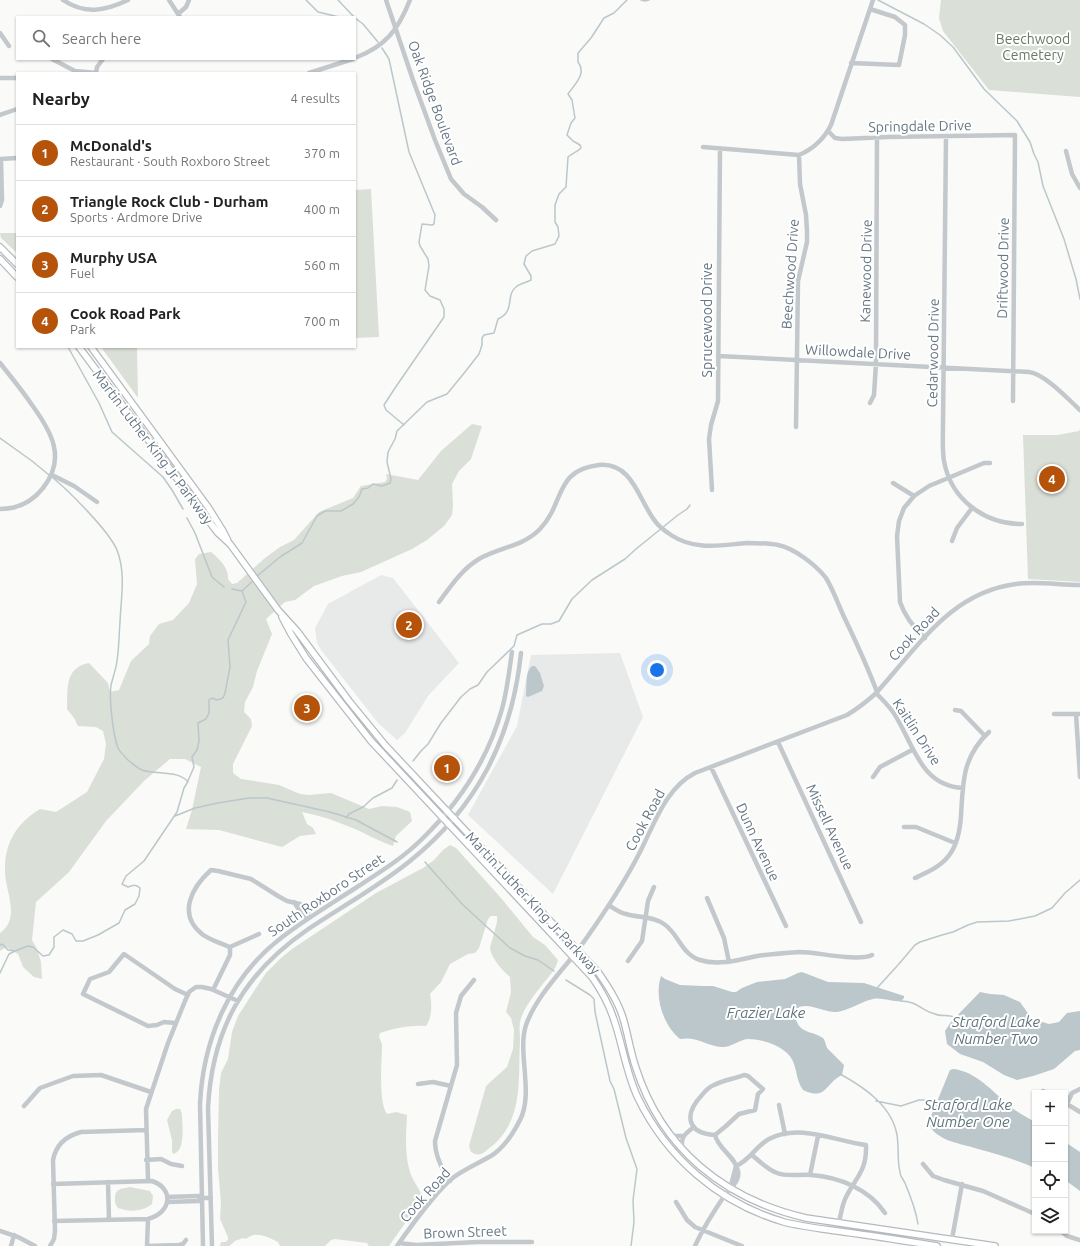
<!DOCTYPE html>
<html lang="en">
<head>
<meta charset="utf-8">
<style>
	:root { --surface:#fff; --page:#f2f2f2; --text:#222; --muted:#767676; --line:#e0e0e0; --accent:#b45309 }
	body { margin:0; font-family:Ubuntu,sans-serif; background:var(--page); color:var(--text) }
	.controls { position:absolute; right:12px; bottom:12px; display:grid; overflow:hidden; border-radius:0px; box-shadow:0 1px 3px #0004 }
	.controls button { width:36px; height:36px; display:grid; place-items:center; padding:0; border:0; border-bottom:1px solid var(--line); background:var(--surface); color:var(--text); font:20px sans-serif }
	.you { position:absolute; left:657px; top:670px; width:14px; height:14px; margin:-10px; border:3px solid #fff; border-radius:50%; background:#1a73e8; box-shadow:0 0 0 6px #1a73e833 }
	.badge { display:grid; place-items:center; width:26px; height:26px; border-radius:50%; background:var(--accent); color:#fff; font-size:13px; font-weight:700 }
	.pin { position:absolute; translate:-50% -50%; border:2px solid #fff; box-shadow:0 1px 4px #0006 }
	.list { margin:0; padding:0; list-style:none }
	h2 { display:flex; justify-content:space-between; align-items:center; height:52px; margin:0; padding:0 16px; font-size:17px }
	h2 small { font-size:13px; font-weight:400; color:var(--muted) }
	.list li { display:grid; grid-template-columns:26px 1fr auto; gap:12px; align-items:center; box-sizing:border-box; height:56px; padding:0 16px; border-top:1px solid var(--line) }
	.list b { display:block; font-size:15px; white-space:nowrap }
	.list p { margin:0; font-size:13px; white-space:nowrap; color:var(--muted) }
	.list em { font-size:13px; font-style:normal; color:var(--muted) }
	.icon { flex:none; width:22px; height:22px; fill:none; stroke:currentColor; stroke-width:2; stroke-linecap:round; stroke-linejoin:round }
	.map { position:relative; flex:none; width:1080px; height:1246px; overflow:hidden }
	.search { position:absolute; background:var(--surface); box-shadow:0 1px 3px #0004; left:16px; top:16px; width:340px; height:44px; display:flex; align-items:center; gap:10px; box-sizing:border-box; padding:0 14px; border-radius:0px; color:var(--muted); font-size:15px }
	.panel { position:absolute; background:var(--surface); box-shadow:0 1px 3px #0004; left:16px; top:72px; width:340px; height:276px; border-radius:0px }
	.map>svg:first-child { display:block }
	.built { fill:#e8e9e9 }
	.green { fill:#dadfd7 }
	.water { fill:#bbc7cb }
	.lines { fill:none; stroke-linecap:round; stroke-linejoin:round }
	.stream { stroke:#bbc7cb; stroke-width:1.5 }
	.major-casing { stroke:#b5babe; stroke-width:8 }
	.minor { stroke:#c3c8cc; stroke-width:4.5 }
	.major { stroke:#fff; stroke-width:5.5 }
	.labels { text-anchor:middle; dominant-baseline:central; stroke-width:4; stroke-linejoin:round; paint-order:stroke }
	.park-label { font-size:14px; fill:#687a64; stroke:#fff }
	.street-label { font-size:14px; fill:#657683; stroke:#fff }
	.water-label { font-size:15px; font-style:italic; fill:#60757c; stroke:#fff }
</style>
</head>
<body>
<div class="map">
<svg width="1080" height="1246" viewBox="0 0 1080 1246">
	<rect width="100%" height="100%" fill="#fafaf8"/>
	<path class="built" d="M381 575 393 578 459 663 428 696 405 733 397 740 378 723 321 650 317 643 315 628 328 604Z
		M620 653 643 717 553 894 468 815 517 726 531 655Z"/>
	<path class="green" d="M941 0H1080V97L989 90 943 31 939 18Z
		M371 189 379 337 355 338V190Z
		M0 233H17V253L1 238Z
		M101 347H137L138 398Z
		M472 424 482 426 471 459 459 471 452 484 453 506 452 515 444 526 427 540 412 549 381 563 361 572 342 576 314 586 295 600 285 602 266 619 272 634 257 671 253 687 245 702 244 712 251 719 252 726 233 764V773L241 779 279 785 300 794 309 795 331 793 369 809 382 806 397 807 410 812 412 821 396 836 393 846C378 841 365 833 350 827 334 820 318 815 302 812L307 824 313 828 316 834 300 836 282 847 219 830 186 829 192 810 201 767 185 759H170L144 781 106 821 69 872 36 902 32 940 37 949 41 962 42 979 34 977 23 967 18 954 6 947 0 951V933C22 918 4 889 5 869 5 842 17 823 40 809L56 812 87 792 104 759 106 744 103 731 96 727 78 726 74 718 67 709C68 689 64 668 89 663L108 683 110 692 119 690 131 661 149 644 150 636 159 624 173 620 189 603 197 584 195 559 199 554 211 552C219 559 229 568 228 579L232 584 237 583 265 558 280 547 294 540 319 512 353 498 361 486 385 482 387 479 386 474 418 480 441 451Z
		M1080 429V582L1028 579 1023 435H1058L1079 431Z
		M450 845 456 848 501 898 533 937 545 945 558 960C556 970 548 977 542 985 534 995 523 1009 520 1022 519 1028 520 1034 520 1040 518 1079 524 1119 492 1146 484 1152 481 1158 471 1152L469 1146 486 1086 507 1067 513 1049 514 1030 511 1018 506 1012 511 992 510 977C503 971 491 958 490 948L497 922V916H491L488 919 479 948 475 953 468 954 450 964 441 982 430 994C432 1004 432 1018 426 1026 410 1025 395 1028 380 1033L379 1037 382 1044C382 1060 378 1102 387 1114L396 1112 407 1115C406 1134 404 1159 412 1177 415 1184 420 1189 422 1197L415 1209 389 1246H369L367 1243 335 1239 331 1240 325 1246H280L278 1242C268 1237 256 1230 246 1239L243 1238 235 1241 229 1246H220L221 1242H225L228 1240V1237L220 1219 221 1203 218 1168V1139L219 1090 221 1073 228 1059 232 1032 238 1016 256 988 266 973 281 958 292 949 376 893 423 868 434 860 443 850Z
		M176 1109H180L182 1114C182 1124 186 1152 173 1154L172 1151V1140L167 1120 172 1111Z
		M130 1187 150 1191 153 1196 152 1204C142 1212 129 1212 118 1208 115 1204 115 1202 115 1198 115 1188 122 1189 130 1187Z"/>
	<path class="water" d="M532 666H535L540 673 544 686 542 691 528 697 526 696V693C527 684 525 672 532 666Z
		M802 972 828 982 864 983 904 996V998L901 1001C891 1002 882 997 873 999 860 1002 850 1010 837 1012 824 1013 812 1003 799 1007 797 1011 795 1014 796 1019 799 1034 815 1031 824 1039L827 1048 844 1065 842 1075C824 1084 827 1101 803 1090 797 1081 797 1073 794 1064 789 1047 763 1039 748 1039 738 1040 730 1048 722 1047 706 1046 698 1036 680 1039 663 1025 654 997 661 976L665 979 680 985 703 986H713L732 992H736L742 988 757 982 785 979 798 973Z
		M980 992 990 994 1004 995 1020 1002 1032 1019 1049 1024 1059 1022 1067 1013 1080 1011V1050L1075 1051 1054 1069 1033 1076 1017 1080 1004 1075 983 1062 960 1054 947 1044 945 1031 951 1022Z
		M953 1069C976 1071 994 1093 1011 1107 1018 1113 1027 1117 1035 1122V1168C1016 1160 998 1154 978 1149 967 1145 956 1144 945 1139 938 1135 929 1130 929 1121L950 1070Z
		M1065 1142 1080 1152V1191L1065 1180Z"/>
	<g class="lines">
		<path class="stream" d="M306 0 318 12 339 17
			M338 0 354 17
			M641 0 645 1 649 0
			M878 0 924 24 940 35 953 47 984 89 1017 121 1030 142 1034 154 1038 162 1043 186 1064 239 1076 279 1080 299
			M355 18 363 24 378 42
			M382 48 389 59 409 152 435 215 434 224 432 225 422 224 419 242 420 246 428 259 429 266 425 290 430 296 440 300 444 309V317L395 388 384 405 386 410 404 425
			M68 347 99 403 112 432 163 477 172 490 183 509
			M0 438 32 461 49 475
			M52 477C69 491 109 531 117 550 126 573 121 598 120 622 119 635 119 648 117 661 116 669 113 677 111 685 109 699 113 735 118 748 120 752 124 756 128 760 132 763 137 768 142 770 156 775 179 770 188 782
			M187 518 195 533 212 577 224 587
			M256 577 280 557 302 543 317 516 325 511H341L353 504 359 497 362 489 368 488 373 484 382 486 390 483 391 479 387 462 388 452 395 439 397 431 427 402 447 394 465 372 479 354 482 345V338L484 335 494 333 498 319C516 311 505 295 516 287 520 283 526 283 531 280V276L524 264 526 256 532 251 555 244 559 236 558 227 555 222V205L559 194 566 187 568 157C573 153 577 152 581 148L580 145 573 141 567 135 571 123 575 118 572 100 568 94C575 84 587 73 578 62V53L591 38 604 18 614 13 627 0
			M232 589 242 591
			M242 591 254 580
			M413 761 421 751 428 744 441 723 461 697 470 689 478 685 487 672 514 646 517 635 542 624H551L559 621 572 599 592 580 625 559 636 549 678 515 687 509 690 505
			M175 816 195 808 218 803 249 798H267L330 812 356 820 397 842
			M346 818 349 814 363 807 373 798 392 788 397 780
			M425 862 463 905 510 948 525 956 538 960 554 971
			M0 945 2 944 8 950 15 951
			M0 973 9 954 15 951 28 946 33 947 43 956 49 955 54 947V937L63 930 72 934 76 941H83L98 935 119 923 125 910 135 904 139 896 140 888C136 884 133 885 128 887L122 884 126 876 144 861 177 812 184 788 187 783 194 767 192 757 197 750 199 741 198 723 206 719 209 713V700L212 698 217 700 223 698 225 693 230 667 228 640 246 602 242 591
			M566 980 590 995 594 999 595 1012 610 1081 614 1089 626 1138 637 1169 633 1200 634 1222 631 1246
			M877 988 898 965 915 945 920 942 942 935 953 932 968 925 977 922 1009 921 1035 916 1052 908 1065 893 1080 880
			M900 1001C918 1001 920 1010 935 1014 942 1017 949 1014 956 1018
			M840 1074C864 1087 892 1106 897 1135 899 1147 897 1160 900 1172 900 1176 903 1179 905 1183 910 1195 916 1211 918 1224
			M876 1101 901 1106 919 1100H931L938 1103"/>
		<g class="major-casing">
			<path id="major" d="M0 247 17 264
				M0 259 17 277
				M79 347 202 512 218 533 230 544 278 610 297 631 349 701 385 745 598 972C608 986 618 1001 623 1018 628 1034 630 1051 636 1068 662 1149 724 1199 806 1218L995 1246
				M91 347 208 507 223 531 228 541
				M282 617 291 634 306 658 371 741 592 977C601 990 609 1004 614 1020 623 1046 626 1073 638 1098 667 1158 719 1203 784 1222 803 1227 824 1229 844 1232 875 1236 906 1241 937 1246"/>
		</g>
		<path class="minor" d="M63 0C85 15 105 11 128 0
			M169 0 180 17
			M386 0 413 80 435 140 451 179 464 194 482 207 496 220
			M178 14 186 7 189 0
			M0 33 9 46
			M355 58C386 46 398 30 410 0
			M52 59 75 71 96 73
			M851 63 899 65 905 35V25L895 17 870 9
			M96 73 97 67 103 59
			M309 73 353 59
			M0 78H17
			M0 115 17 109
			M828 131 835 138 842 139 888 137 1015 135 1013 401
			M946 136 943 424C943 436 942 449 944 461 951 500 985 524 1022 524
			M703 147 799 155C813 149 824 139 831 125L873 0
			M1066 151 1072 174 1080 188
			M0 159 17 158
			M0 206 2 200 1 159
			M718 356 1029 372C1045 374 1068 399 1080 410
			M0 363C11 377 22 390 32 405 51 431 67 458 43 488 32 502 17 509 0 509
			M870 403 874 395 876 363 877 137
			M796 427 798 281 807 242V231L806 215 800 184 799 155
			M52 475 74 486 97 502
			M893 483 914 496
			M712 490 709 439 711 425 718 401 720 149
			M952 541 957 528 972 508
			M439 602C450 587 462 569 479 559 498 548 524 546 540 529 565 503 554 470 599 465 633 462 639 501 655 521 659 527 665 531 671 535 695 551 721 545 747 543 757 543 768 543 778 545 794 548 816 565 826 578 834 591 839 607 846 621 857 644 868 668 877 692
			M925 638C913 627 905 617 900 602L897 536 899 521 904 508 914 496 929 486 984 463H990
			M876 693C882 699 888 705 893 712 913 741 919 786 963 788
			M955 710 961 711 985 736
			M1054 714H1080
			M1076 714 1080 777
			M778 742 861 922
			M711 767 786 926
			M873 777 880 767 912 750
			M904 827H916L955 843
			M915 878C928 872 942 866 950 854 958 843 960 830 961 816 963 783 962 757 989 732
			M707 898 724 938 729 962
			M294 902 303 916 308 918
			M610 906C615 909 620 913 626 914 639 918 653 916 664 924 679 934 681 954 700 960 718 966 739 960 757 956 771 954 785 953 800 952 817 952 858 962 872 955
			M259 934 230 947C222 944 208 939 202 934 177 914 192 887 211 870L218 871 251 879 278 896 287 901 300 904 308 913 307 916
			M628 961 642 941 648 901 654 887
			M213 990 230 955V947
			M175 1023 164 1022 157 1025 148 1026 83 994 90 979 109 972 124 954 175 989 188 995
			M744 1075 748 1076 763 1089 758 1094 755 1110 739 1114 726 1126 715 1135C686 1133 684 1114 702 1095 705 1091 709 1087 714 1085 723 1080 734 1079 744 1075Z
			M418 1084 433 1082 451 1086
			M1080 1089 1072 1093 1067 1104 1080 1112
			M1043 1091 1047 1093
			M779 1105 785 1134
			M24 1106 40 1088 73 1076 101 1075 151 1092
			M671 1135 676 1136H684
			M682 1148C681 1136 685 1134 694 1127
			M752 1155C759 1161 767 1169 777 1173 787 1177 800 1174 811 1175 839 1177 869 1189 885 1213
			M146 1160 161 1159 171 1164 182 1166
			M923 1164 933 1176 944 1180 983 1191 1035 1214
			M736 1166C750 1160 756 1146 769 1139 799 1123 835 1141 866 1145 867 1171 856 1177 846 1197 842 1205 841 1214 839 1222
			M810 1175 818 1136
			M148 1180 146 1109 168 1043 185 1001 189 992 196 987H202L211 989 238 1001
			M450 1181C441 1168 435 1156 435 1141L457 1065 456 1013 461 996 474 980
			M108 1182 109 1220
			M53 1184 152 1181C175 1189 171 1213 148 1219L54 1221
			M730 1189 736 1166
			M167 1197 199 1196 201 1198H211
			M167 1202 199 1201 201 1198
			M676 1202 687 1220 695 1227 742 1246
			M0 1231 18 1237 35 1246
			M1061 1231 1067 1236 1080 1240
			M952 1239 962 1184
			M399 1243 416 1245 478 1242H532
			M11 1246 14 1235
			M50 1246 54 1239 55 1231 53 1160C56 1144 66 1136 81 1132L146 1130
			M147 1246 179 1245 183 1244 186 1240
			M147 1246 148 1219
			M203 1246 200 1104C203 1040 229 978 281 938 304 920 329 905 354 889 377 874 402 859 422 839 459 803 488 759 502 709 507 691 509 672 512 652
			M212 1246 208 1108C212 1030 243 974 307 930 341 907 378 887 410 861 477 807 512 739 521 653
			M397 1246C411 1226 432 1197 450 1180 463 1169 480 1163 494 1154 505 1146 514 1132 520 1120 534 1093 517 1052 526 1025 536 997 560 973 578 950 601 918 623 886 641 850 655 822 666 788 695 773L847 715C857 709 866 702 874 695 882 687 889 678 896 670 930 630 961 591 1016 584 1037 581 1059 585 1080 585
			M695 1246C703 1228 714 1211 725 1195 728 1191 733 1187 735 1183 737 1180 739 1175 738 1171 736 1157 718 1149 715 1135"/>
		<use href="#major" class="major"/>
	</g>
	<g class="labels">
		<g class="park-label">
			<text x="1033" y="39">Beechwood<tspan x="1033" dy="16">Cemetery</tspan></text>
		</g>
		<g class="street-label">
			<text transform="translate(435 103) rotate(70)">Oak Ridge Boulevard</text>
			<text transform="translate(920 126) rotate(-1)">Springdale Drive</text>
			<text transform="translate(1003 268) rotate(-89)">Driftwood Drive</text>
			<text transform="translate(866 271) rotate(-89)">Kanewood Drive</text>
			<text transform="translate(790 274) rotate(-86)">Beechwood Drive</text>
			<text transform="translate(707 320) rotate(-90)">Sprucewood Drive</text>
			<text transform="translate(858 352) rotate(3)">Willowdale Drive</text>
			<text transform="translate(933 353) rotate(-89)">Cedarwood Drive</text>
			<text transform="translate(153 447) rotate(53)">Martin Luther King Jr Parkway</text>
			<text transform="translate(914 634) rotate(-47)">Cook Road</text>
			<text transform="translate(917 732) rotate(57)">Kaitlin Drive</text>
			<text transform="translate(645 820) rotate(-62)">Cook Road</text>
			<text transform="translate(830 827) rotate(65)">Missell Avenue</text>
			<text transform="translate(758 842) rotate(65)">Dunn Avenue</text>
			<text transform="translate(326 895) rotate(-34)">South Roxboro Street</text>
			<text transform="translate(533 903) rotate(47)">Martin Luther King Jr Parkway</text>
			<text transform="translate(425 1195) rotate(-48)">Cook Road</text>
			<text transform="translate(465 1232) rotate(-2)">Brown Street</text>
		</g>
		<g class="water-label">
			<text x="766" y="1012">Frazier Lake</text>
			<text x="996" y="1021">Straford Lake<tspan x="996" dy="17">Number Two</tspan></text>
			<text x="968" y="1104">Straford Lake<tspan x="968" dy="17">Number One</tspan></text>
		</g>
	</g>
</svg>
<div class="controls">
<button>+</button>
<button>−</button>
<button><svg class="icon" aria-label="locate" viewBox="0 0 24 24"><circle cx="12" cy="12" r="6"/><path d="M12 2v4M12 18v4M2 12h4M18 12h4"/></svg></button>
<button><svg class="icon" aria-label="layers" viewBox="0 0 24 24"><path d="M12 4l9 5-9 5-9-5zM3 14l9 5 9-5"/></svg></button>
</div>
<div class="you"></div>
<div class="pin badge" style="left:447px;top:768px">1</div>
<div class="pin badge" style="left:409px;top:625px">2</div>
<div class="pin badge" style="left:307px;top:708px">3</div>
<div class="pin badge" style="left:1052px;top:479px">4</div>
<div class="search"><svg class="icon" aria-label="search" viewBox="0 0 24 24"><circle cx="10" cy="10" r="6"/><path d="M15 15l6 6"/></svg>Search here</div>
<section class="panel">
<h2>Nearby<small>4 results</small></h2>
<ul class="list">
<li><span class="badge">1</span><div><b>McDonald's</b><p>Restaurant · South Roxboro Street</p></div><em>370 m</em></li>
<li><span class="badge">2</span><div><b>Triangle Rock Club - Durham</b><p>Sports · Ardmore Drive</p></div><em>400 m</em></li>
<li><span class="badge">3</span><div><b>Murphy USA</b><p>Fuel</p></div><em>560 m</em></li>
<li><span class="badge">4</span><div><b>Cook Road Park</b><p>Park</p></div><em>700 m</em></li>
</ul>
</section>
</div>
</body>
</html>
